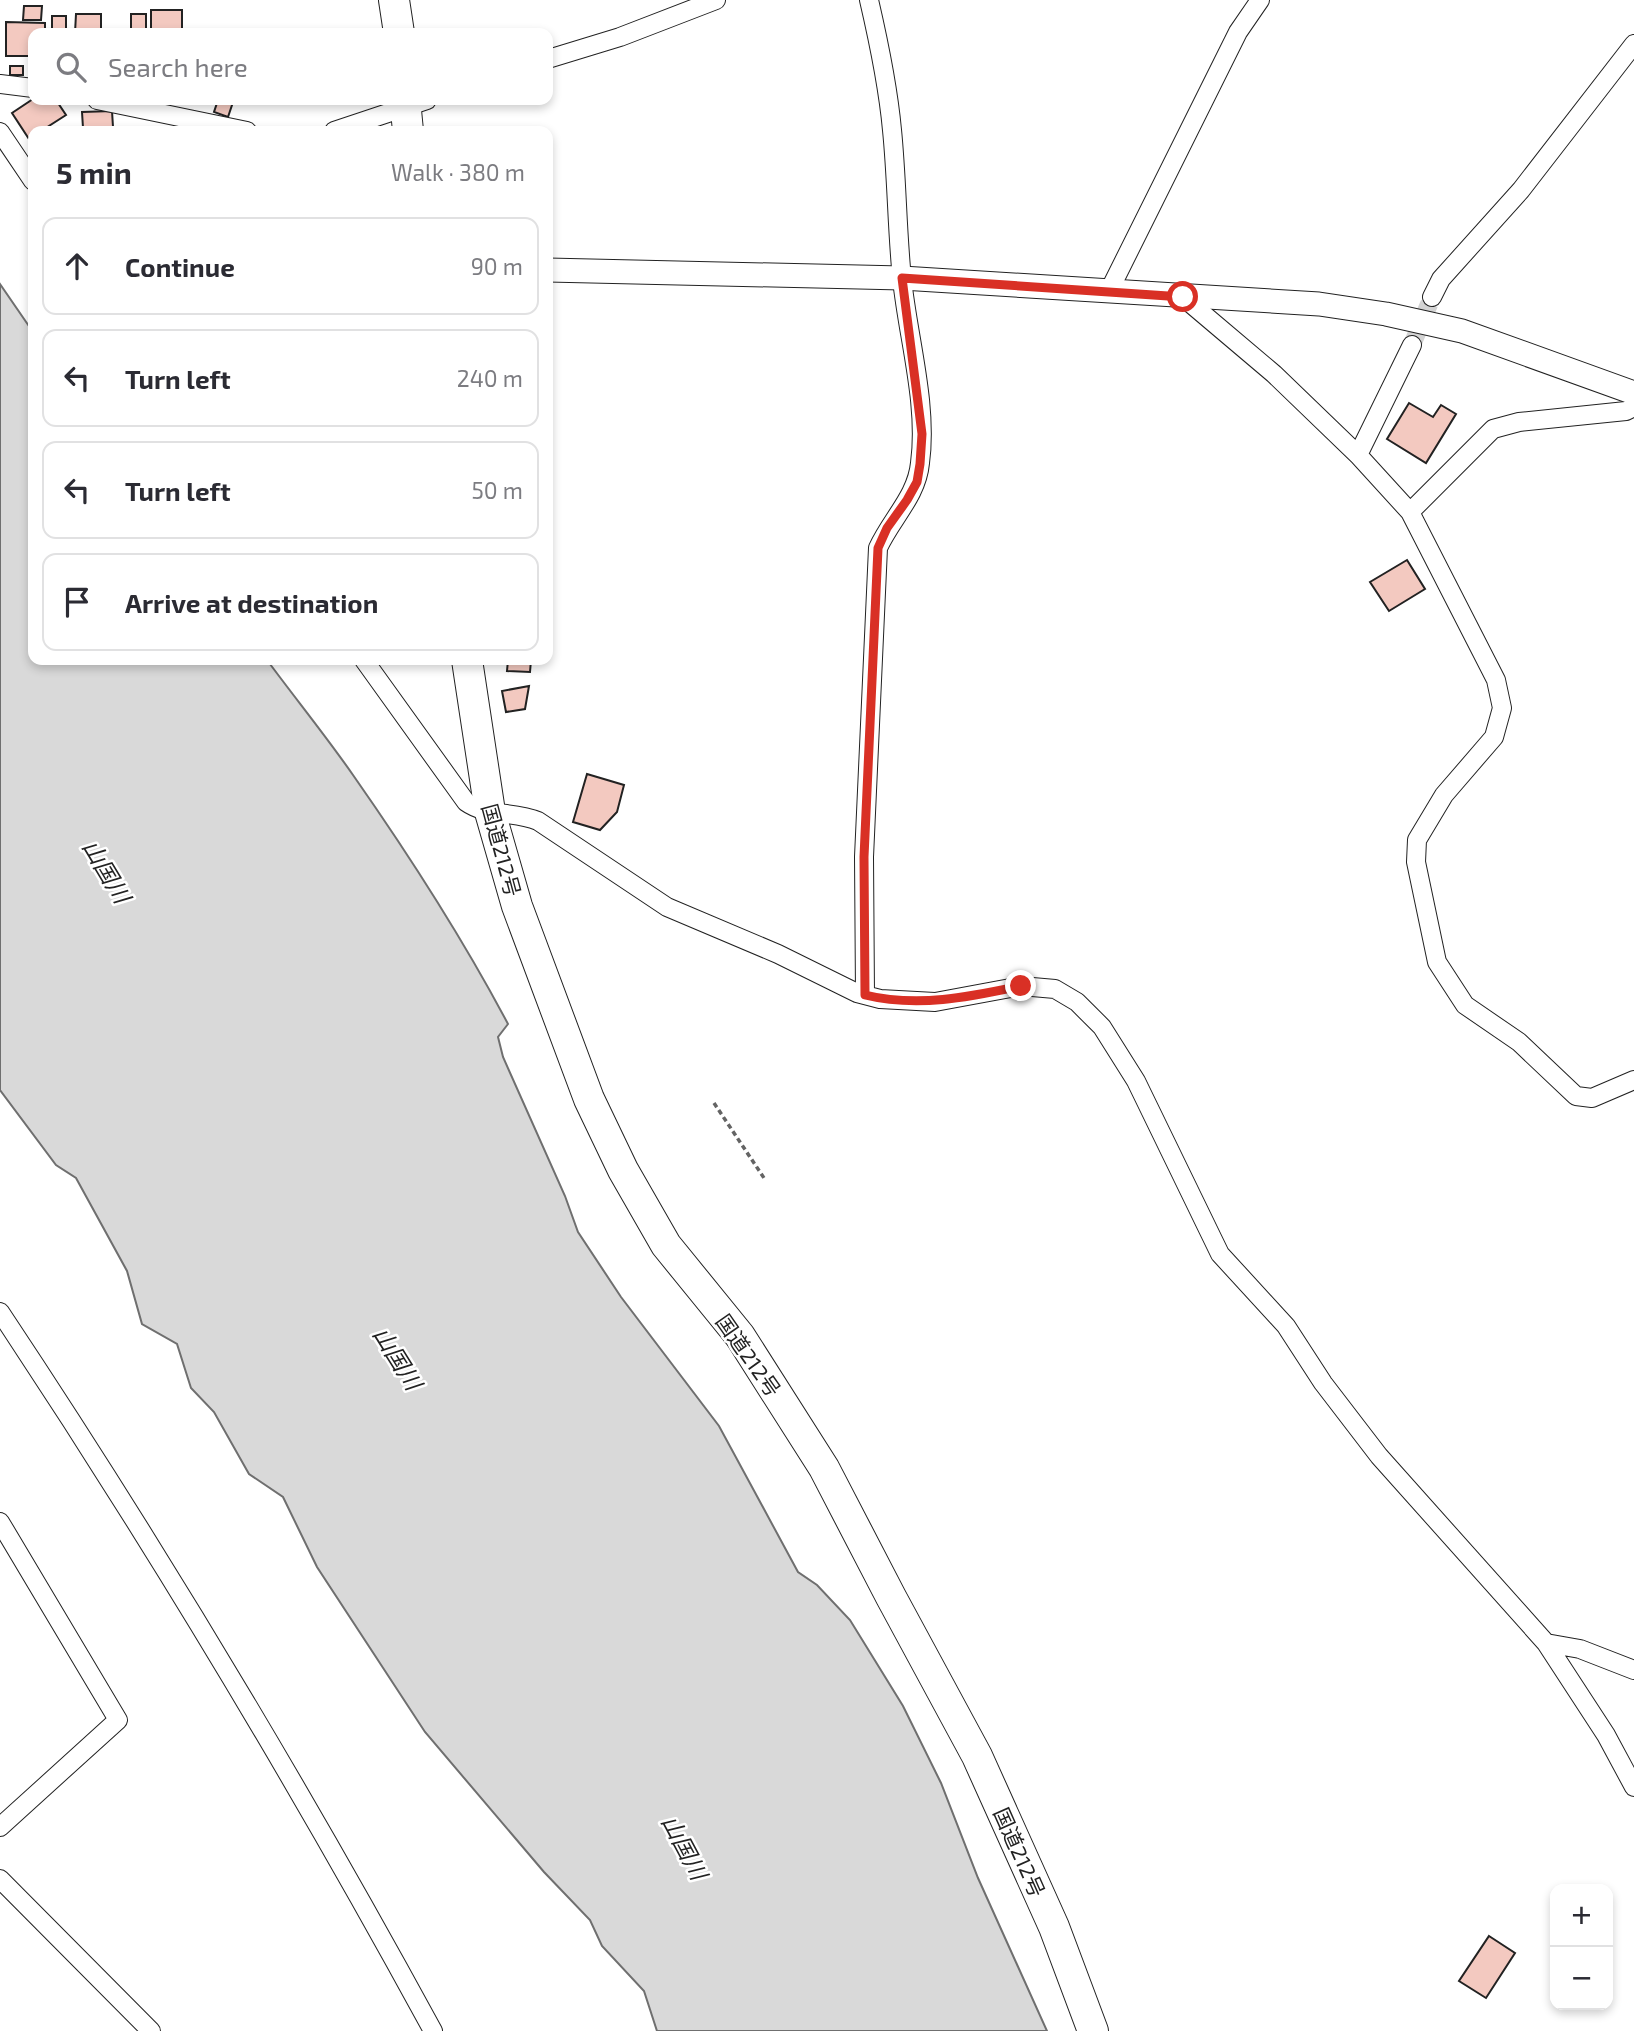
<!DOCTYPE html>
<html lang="en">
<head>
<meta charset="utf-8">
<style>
	:root { --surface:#fff; --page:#f2f2f3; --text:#2b2b33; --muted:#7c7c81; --line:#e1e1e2 }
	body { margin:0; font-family:"Exo 2","Noto Sans JP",sans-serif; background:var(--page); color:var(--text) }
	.controls { position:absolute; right:21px; bottom:21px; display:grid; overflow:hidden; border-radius:14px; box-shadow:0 4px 10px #0003 }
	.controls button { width:63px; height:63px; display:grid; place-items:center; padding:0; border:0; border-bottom:2px solid var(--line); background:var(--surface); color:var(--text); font:35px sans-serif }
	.stop { position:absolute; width:21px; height:21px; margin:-16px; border:5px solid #d93025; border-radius:50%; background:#fff }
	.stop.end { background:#d93025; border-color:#fff; box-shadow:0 2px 7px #0008 }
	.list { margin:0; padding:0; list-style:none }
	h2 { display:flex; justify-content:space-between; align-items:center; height:91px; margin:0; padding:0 28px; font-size:30px }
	h2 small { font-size:23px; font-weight:400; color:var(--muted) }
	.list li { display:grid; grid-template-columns:46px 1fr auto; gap:21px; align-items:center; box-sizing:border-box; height:98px; margin:0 14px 14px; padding:0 14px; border:2px solid var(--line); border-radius:14px }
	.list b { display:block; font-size:26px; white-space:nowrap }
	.list em { font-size:23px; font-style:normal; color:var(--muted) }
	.icon { flex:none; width:38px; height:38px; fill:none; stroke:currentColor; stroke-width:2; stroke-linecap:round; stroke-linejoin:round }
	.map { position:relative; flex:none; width:1634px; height:2031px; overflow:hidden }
	.search { position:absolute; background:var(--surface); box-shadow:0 4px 10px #0003; left:28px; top:28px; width:525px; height:77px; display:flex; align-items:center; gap:18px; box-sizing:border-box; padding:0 24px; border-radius:14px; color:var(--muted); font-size:26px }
	.panel { position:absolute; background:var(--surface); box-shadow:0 4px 10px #0003; left:28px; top:126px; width:525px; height:539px; border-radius:14px }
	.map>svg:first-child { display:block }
	.water { fill:#d9d9d9; stroke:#6f6f6f; stroke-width:2 }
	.building { fill:#f3c9c0; stroke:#222; stroke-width:2 }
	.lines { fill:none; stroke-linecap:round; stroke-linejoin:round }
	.minor-tunnel { stroke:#d3d3d3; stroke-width:18; stroke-dasharray:18 9; stroke-linecap:butt }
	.minor-casing { stroke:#222; stroke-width:20 }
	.tertiary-casing { stroke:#222; stroke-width:25 }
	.trunk-casing { stroke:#222; stroke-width:32 }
	.path { stroke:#646464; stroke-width:3.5; stroke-dasharray:5 3.5; stroke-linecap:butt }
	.minor { stroke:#fff; stroke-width:18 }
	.tertiary { stroke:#fff; stroke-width:23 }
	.trunk { stroke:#fff; stroke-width:30 }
	.route { stroke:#d93025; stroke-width:9 }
	.labels { text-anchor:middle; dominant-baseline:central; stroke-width:5; stroke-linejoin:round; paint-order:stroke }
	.street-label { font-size:21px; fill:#222; stroke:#fff }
	.water-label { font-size:23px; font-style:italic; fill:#222; stroke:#fff }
</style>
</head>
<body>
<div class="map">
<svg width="1634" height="2031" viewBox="0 0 1634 2031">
	<rect width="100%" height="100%" fill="#fff"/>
	<path class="water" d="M0 284 33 332V660H267C295 698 326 736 353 775 409 855 462 937 508 1024L498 1037 503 1057 565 1196 578 1232 621 1297 719 1426 798 1572 817 1585 850 1620 903 1706 941 1783 978 1878 1047 2031H657L644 1991 602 1946 590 1920 544 1872 425 1732 317 1567 283 1497 249 1474 214 1412 191 1388 177 1344 142 1324 127 1271 76 1178 56 1165 0 1090Z"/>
	<path class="building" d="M24 6H42L41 20H23Z
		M151 10H182V32L151 33Z
		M76 14H101V33H75Z
		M131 14H146V31H131Z
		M52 16H66V33H52Z
		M6 22 45 23V33H33V56H6Z
		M10 66H23V75H10Z
		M33 99 41 100 43 103 49 100H56L66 115 41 131H33V136L29 139 12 113Z
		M218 100 233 102 228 117 214 112Z
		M112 111 113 127 83 128 82 112Z
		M1409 403 1433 417 1441 405 1456 414 1426 463 1387 439Z
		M1407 560 1425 589 1389 611 1370 582Z
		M508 660H531L530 672 507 671Z
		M529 686 525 709 506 712 502 691Z
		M587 774 624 785 617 812 600 830 573 822Z
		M1489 1936 1515 1953 1486 1998 1459 1981Z"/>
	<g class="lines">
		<path class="minor-tunnel" d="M1412 345 1432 297"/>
		<g class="minor-casing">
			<path id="minor" d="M548 59 620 37 716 0
				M0 84 33 88
				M97 100 247 131
				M334 131 427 100
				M0 132 33 181
				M1109 291 1238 32 1260 0
				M1183 297 1274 374 1358 455 1410 512 1496 680 1502 708 1494 737 1444 795 1417 840 1416 862 1437 962 1465 1005 1519 1042 1576 1096 1592 1098 1634 1080
				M1432 297 1441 279 1521 190 1634 44
				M1358 455 1412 345
				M1410 512 1493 429 1519 422 1626 411 1634 407
				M364 660 466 802C487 817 514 811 538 821L667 907 778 954 857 993 880 999 935 1002 1021 986 1055 989 1077 1002 1102 1027 1136 1081 1220 1254 1286 1326 1323 1383 1379 1456 1546 1643 1606 1735 1634 1787
				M865 995 864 857 878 548C891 519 917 496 920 463 928 404 908 338 902 279 897 230 897 180 892 130 888 86 879 43 869 0
				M0 1312C155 1545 299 1785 433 2031
				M0 1522 118 1720 0 1827
				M1546 1643 1580 1649 1634 1670
				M0 1879 151 2031"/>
		</g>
		<g class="tertiary-casing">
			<path id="tertiary" d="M548 270 902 278 1319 304 1386 314 1462 331 1634 393"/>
		</g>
		<g class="trunk-casing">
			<path id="trunk" d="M394 0 399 33
				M405 100 408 131
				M467 660 490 812 517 906 589 1099 623 1170 666 1245 740 1336 824 1468 891 1597 977 1756 1054 1927 1093 2031"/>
		</g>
		<path class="path" d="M714 1103 764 1178"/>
		<use href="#minor" class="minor"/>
		<use href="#tertiary" class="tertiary"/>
		<use href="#trunk" class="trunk"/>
	</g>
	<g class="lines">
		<path class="route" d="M1021 986C969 997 918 1008 865 995L864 857 878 548 887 528 907 500 917 482 920 464 922 434 902 278 1183 297"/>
	</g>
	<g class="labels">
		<g class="street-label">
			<text transform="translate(502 850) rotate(75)">国道212号</text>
			<text transform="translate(749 1355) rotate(55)">国道212号</text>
			<text transform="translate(1020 1852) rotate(66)">国道212号</text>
		</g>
		<g class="water-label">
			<text transform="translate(107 871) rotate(59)">山国川</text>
			<text transform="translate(398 1358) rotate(58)">山国川</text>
			<text transform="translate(685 1847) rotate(62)">山国川</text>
		</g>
	</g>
</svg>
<div class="controls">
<button>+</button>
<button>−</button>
</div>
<div class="stop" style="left:1183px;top:297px"></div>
<div class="stop end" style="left:1021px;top:986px"></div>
<div class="search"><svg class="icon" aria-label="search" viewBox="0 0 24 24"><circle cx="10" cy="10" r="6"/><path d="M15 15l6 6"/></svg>Search here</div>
<section class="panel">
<h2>5 min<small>Walk · 380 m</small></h2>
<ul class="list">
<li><svg class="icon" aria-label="ahead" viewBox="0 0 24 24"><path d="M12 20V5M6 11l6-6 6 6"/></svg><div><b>Continue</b></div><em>90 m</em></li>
<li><svg class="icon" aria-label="left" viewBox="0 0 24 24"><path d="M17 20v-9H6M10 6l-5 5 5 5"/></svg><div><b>Turn left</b></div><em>240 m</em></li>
<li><svg class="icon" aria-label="left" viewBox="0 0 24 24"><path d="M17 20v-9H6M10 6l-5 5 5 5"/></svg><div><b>Turn left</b></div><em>50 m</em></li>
<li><svg class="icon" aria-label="arrive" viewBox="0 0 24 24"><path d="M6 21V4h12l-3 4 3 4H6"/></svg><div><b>Arrive at destination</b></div></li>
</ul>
</section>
</div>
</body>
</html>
